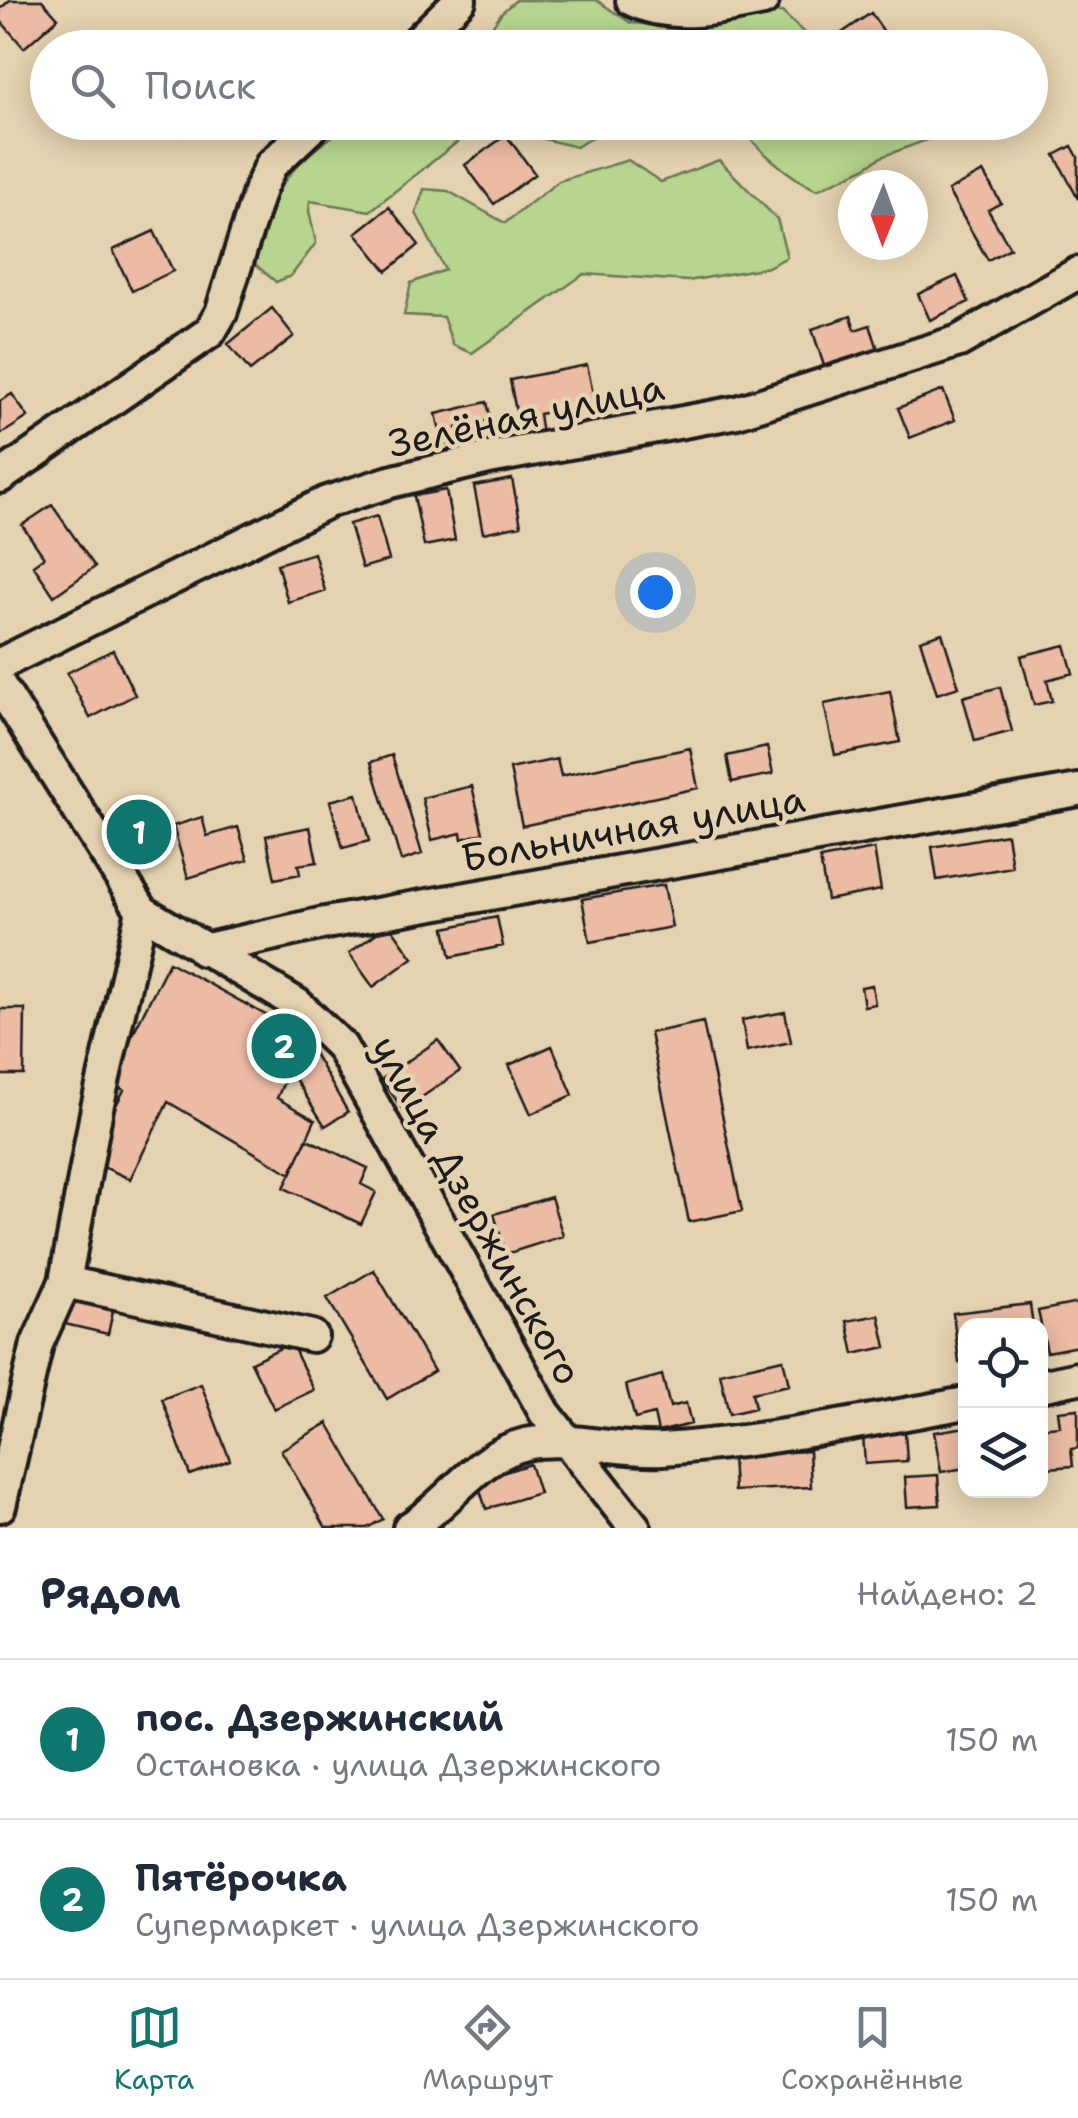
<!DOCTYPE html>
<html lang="ru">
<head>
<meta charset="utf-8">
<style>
	:root { --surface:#fff; --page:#f2f2f3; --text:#1f2937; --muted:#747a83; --line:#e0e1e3; --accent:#0f766e }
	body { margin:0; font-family:"Shantell Sans",sans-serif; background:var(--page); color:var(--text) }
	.controls { position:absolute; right:30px; bottom:30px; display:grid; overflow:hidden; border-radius:20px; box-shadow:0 5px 25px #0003 }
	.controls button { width:90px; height:90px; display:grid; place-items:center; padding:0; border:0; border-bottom:2px solid var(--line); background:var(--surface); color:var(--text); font:50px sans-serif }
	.compass { position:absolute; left:838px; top:170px; width:90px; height:90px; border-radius:50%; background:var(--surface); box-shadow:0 5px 25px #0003; rotate:181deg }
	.you { position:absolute; left:655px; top:592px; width:35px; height:35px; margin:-25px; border:8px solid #fff; border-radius:50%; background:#1a73e8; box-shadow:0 0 0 15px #1a73e833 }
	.badge { display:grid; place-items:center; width:65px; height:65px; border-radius:50%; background:var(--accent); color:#fff; font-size:32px; font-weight:700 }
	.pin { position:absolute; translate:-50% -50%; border:5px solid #fff; box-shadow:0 2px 10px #0006 }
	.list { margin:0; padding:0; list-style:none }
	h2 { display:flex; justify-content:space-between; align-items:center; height:130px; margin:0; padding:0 40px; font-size:42px }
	h2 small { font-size:32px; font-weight:400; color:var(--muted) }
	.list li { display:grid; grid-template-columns:65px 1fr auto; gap:30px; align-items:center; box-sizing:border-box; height:160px; padding:0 40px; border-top:2px solid var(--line) }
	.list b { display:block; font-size:38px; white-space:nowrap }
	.list p { margin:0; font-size:32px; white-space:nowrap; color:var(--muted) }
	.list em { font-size:32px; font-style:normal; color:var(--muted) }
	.icon { flex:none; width:55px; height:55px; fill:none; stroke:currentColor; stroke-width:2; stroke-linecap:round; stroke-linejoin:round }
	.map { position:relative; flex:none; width:1078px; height:1528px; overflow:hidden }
	.search { position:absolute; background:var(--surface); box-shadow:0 5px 25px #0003; left:30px; right:30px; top:30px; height:110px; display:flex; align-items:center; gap:25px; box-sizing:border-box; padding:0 35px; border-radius:55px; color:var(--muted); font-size:38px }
	.sheet { height:450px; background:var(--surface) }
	nav { display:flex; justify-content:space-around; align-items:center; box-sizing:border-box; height:140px; border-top:2px solid var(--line); background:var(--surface); font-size:28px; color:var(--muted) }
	nav a { display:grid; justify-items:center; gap:5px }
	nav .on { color:var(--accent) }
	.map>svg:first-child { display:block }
	.green { fill:#b7d58e; stroke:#6a7855; stroke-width:2.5 }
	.building { fill:#ecbba3; stroke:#1c1c1c; stroke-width:2.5 }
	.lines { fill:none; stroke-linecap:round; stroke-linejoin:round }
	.minor-casing { stroke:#1c1c1c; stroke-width:38 }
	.minor { stroke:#e5d2b0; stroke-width:30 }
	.labels { text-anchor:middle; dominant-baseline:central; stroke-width:9; stroke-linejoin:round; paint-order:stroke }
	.street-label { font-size:38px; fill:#1c1c1c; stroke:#e5d2b0 }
</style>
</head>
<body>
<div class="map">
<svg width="1078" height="1528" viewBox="0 0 1078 1528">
	<rect width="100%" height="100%" fill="#e5d2b0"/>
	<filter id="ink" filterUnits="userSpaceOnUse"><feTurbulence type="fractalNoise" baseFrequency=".01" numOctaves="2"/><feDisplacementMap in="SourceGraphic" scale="20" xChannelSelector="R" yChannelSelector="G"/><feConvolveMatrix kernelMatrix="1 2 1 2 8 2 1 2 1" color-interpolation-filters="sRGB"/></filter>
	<g filter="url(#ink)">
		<path class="green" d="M516 0H596L631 23 675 26 706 19 782 12 819 47 477 48 502 12Z
			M354 123H605L591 138 576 147 520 133 465 136 370 211 310 201 309 211 316 243 291 276 276 282 244 255C273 192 292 158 354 123Z
			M739 123V122L1002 123 998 126 945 133 881 157 863 169 817 190C792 179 752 146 739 123Z
			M628 160 661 182 719 160 777 219 787 257 768 267 688 281 584 274 472 353 453 345 443 317 404 315 411 283 445 270 416 213 424 189 448 191 505 223 559 181Z"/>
		<path class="building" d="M10 0H42L58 18 24 48 0 20V9Z
			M871 13 895 48H839L833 39Z
			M166 122H194L179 136Z
			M648 122H683L658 138Z
			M506 135 535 174 494 204 465 165Z
			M1072 146 1078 157V199L1055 155Z
			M983 172 1001 203 988 210 1010 248 988 260 948 191Z
			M389 207 419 245 387 271 356 233Z
			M154 231 173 271 132 291 113 250Z
			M957 276 969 302 930 320 918 294Z
			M272 308 294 336 250 371 228 344Z
			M851 316 855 330 870 325 878 349 824 366 812 329Z
			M587 365 595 403 539 414 542 434 521 438 510 380Z
			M943 390 955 420 910 438 898 408Z
			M12 394 28 417 0 435V401Z
			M487 402 491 420 457 428 460 441 443 445 436 414Z
			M512 479 521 525 483 533 474 486Z
			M446 490 455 540 424 546 414 496Z
			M52 505 95 567 54 596 33 565 44 557 22 525Z
			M377 516 389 560 362 568 349 524Z
			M314 553 325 591 288 602 277 564Z
			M942 633 959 687 937 694 920 640Z
			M1065 645 1073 673 1047 680 1052 701 1034 705 1021 656Z
			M113 650 135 695 90 718 67 673Z
			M1000 687 1012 731 975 741 963 697Z
			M890 691 900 742 835 755 824 704Z
			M767 747 773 774 732 782 727 756Z
			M690 748 698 788 522 826 510 769 557 759 561 776Z
			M392 755 422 854 401 861 371 762Z
			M472 786 483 833 462 839 461 833 432 840 422 798Z
			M357 794 369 841 343 848 330 801Z
			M202 817 207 836 238 827 248 860 188 878 173 826Z
			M310 827 317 862 298 865 300 874 275 879 266 836Z
			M1007 834 1012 867 937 880 932 847Z
			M874 849 881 890 827 900 820 859Z
			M664 885 672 927 590 942 582 899Z
			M497 917 503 946 451 957 445 928Z
			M389 924 413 958 373 987 349 953Z
			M169 962 304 1036 277 1098 315 1120 291 1174 168 1102 130 1179 88 1160 124 1090 109 1081Z
			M872 985 875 1004 864 1006 861 987Z
			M0 1009H25L24 1075H0Z
			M785 1012 791 1042 747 1051 742 1020Z
			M703 1022 742 1211 689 1222 650 1033Z
			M304 1036 348 1112 325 1126 290 1071Z
			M438 1040 460 1071 403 1110 382 1079Z
			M552 1046 573 1095 531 1114 509 1065Z
			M307 1139 368 1168 361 1184 376 1192 361 1224 284 1188Z
			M551 1197 563 1236 506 1254 494 1214Z
			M374 1270 434 1371 387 1399 327 1298Z
			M58 1297 113 1311 108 1334 52 1321Z
			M1078 1303V1346L1047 1352 1038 1311Z
			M1030 1304 1033 1326H966V1362L959 1363 953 1313Z
			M879 1315 886 1347 854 1354 847 1321Z
			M291 1343 314 1390 274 1409 251 1362Z
			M783 1359 789 1385 752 1393 755 1408 729 1414 720 1373Z
			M662 1375 670 1407 686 1403 691 1424 658 1432 654 1414 635 1419 626 1385Z
			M201 1384 230 1460 190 1475 162 1399Z
			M1078 1409V1448L1071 1449 1073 1466 1048 1468 1046 1459H1040V1428L1060 1426 1058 1411Z
			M328 1423 383 1519 367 1528H326L281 1450Z
			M966 1427V1468L941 1472 934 1432Z
			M905 1432 907 1461 865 1464 863 1435Z
			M809 1451 811 1487 734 1491 732 1455Z
			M530 1464 539 1493 486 1509 477 1481Z
			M938 1475 940 1505 907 1507 905 1477Z"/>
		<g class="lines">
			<g class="minor-casing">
				<path id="minor" d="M632 0C671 20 721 9 763 0
					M411 48 460 0
					M0 477 210 332 221 313 260 189 271 165 317 122
					M0 664 327 502 390 482 489 458 737 412 959 341 1078 273
					M0 686 142 911 297 1004 341 1046 545 1413 635 1528
					M203 950 320 924 1078 790
					M65 1282 312 1336
					M1040 1386 1078 1378
					M0 1506 37 1344 65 1282 97 1108 142 911
					M409 1528C450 1503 477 1455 526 1444 570 1435 618 1452 663 1449 764 1442 866 1421 966 1403"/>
			</g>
			<use href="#minor" class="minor"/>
		</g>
	</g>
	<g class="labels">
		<g class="street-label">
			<text transform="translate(526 415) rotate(-12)">Зелёная улица</text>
			<text transform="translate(633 828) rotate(-10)">Больничная улица</text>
			<text transform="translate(477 1210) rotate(61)">улица Дзержинского</text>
		</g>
	</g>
</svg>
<div class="controls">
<button><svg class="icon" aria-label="locate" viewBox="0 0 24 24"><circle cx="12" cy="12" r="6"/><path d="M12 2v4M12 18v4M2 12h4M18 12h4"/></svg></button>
<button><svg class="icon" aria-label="layers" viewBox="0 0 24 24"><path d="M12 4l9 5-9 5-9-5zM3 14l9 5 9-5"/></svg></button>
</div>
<svg class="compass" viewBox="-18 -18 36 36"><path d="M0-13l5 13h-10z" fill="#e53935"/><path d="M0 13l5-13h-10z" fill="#747a83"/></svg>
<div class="you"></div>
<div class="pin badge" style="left:139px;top:832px">1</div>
<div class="pin badge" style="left:284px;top:1046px">2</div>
<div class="search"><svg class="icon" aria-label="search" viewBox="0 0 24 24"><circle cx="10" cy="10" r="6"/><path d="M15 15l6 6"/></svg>Поиск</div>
</div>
<section class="sheet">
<h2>Рядом<small>Найдено: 2</small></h2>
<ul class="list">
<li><span class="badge">1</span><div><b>пос. Дзержинский</b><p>Остановка · улица Дзержинского</p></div><em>150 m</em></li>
<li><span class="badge">2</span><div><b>Пятёрочка</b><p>Супермаркет · улица Дзержинского</p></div><em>150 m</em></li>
</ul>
</section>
<nav>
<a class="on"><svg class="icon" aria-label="map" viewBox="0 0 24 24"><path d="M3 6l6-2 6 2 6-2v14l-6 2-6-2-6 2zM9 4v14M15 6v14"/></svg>Карта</a>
<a><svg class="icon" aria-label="directions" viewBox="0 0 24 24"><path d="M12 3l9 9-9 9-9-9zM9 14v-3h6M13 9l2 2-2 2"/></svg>Маршрут</a>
<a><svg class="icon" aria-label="saved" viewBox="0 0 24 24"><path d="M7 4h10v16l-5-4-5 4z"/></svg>Сохранённые</a>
</nav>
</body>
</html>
